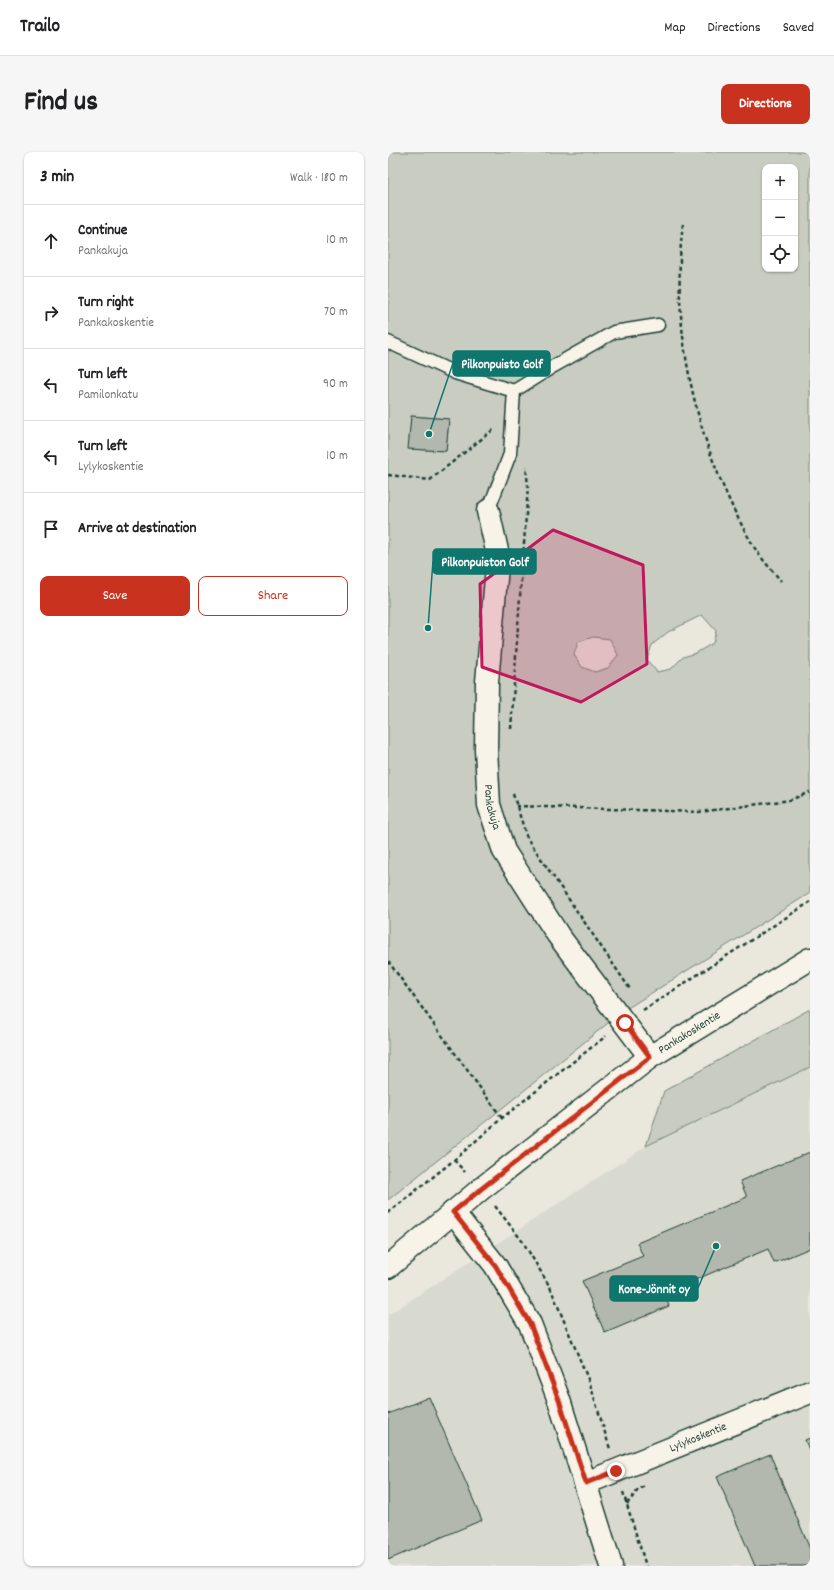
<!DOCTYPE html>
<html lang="en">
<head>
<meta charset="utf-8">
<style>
	:root { --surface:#fff; --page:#f6f6f6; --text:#202124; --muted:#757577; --line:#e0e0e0; --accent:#c8321e }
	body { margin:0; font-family:Dekko,sans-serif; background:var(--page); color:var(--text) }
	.controls { position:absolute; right:12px; top:12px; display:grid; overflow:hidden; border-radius:8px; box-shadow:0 1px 3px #0004 }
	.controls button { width:36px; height:36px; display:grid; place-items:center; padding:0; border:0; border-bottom:1px solid var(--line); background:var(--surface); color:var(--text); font:20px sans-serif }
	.stop { position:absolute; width:12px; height:12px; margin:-9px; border:3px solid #c8321e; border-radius:50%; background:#fff }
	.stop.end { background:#c8321e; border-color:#fff; box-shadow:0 1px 4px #0008 }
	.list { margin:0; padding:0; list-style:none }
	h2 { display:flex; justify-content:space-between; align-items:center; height:52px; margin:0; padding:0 16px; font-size:17px }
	h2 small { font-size:13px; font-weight:400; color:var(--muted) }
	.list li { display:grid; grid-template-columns:26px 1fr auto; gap:12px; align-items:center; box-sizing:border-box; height:72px; padding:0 16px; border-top:1px solid var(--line) }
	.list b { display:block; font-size:15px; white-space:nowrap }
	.list p { margin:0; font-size:13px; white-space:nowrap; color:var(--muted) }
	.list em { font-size:13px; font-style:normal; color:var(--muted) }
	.actions { display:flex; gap:8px; padding:12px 16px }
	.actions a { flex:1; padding:9px 0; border:1px solid var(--accent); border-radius:8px; text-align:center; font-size:14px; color:var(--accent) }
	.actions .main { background:var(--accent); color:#fff }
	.icon { flex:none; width:22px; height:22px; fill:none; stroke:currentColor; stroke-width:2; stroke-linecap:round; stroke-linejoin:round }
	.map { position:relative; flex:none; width:422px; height:1414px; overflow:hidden; border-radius:8px }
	header { display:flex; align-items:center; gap:24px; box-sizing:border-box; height:56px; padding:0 20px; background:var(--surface); border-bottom:1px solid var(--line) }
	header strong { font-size:19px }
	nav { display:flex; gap:22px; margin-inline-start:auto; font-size:14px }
	.intro { display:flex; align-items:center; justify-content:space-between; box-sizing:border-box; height:96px; padding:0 24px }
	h1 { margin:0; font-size:28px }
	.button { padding:10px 18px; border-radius:8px; background:var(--accent); color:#fff; font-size:14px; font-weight:700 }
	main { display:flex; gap:24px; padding:0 24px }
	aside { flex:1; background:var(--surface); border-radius:8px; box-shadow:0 1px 3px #0004 }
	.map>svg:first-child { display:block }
	.built { fill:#d9dacf }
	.green { fill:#c8ccc1; stroke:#74847a; fill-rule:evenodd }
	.building { fill:#b2b8ae; stroke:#1f3d34 }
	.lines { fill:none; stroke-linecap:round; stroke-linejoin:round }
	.lane-casing { stroke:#1f3d34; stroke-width:15 }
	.street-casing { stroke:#1f3d34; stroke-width:25 }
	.secondary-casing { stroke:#1f3d34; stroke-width:25 }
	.path { stroke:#1f3d34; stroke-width:2.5; stroke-dasharray:4 3; stroke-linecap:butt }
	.lane { stroke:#f7f3e8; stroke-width:12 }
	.street { stroke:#f7f3e8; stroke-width:22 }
	.secondary { stroke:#f7f3e8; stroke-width:22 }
	.route { stroke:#c8321e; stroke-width:5 }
	.marked { fill:#c2185b; fill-opacity:0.2; stroke:#c2185b; stroke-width:3; stroke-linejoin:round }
	.labels { text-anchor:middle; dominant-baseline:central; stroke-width:3.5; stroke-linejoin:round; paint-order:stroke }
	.street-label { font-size:12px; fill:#1f3d34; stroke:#f7f3e8 }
	.leader { fill:none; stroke:#0f766e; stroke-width:1.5 }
	.callout-dot { fill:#0f766e; stroke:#f7f3e8; stroke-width:1.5 }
	.callout { fill:#0f766e; stroke:#0f766e; stroke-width:1.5 }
	.callout-label { font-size:13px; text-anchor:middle; font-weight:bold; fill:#fff }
</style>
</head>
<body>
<header>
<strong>Trailo</strong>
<nav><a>Map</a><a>Directions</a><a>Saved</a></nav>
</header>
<div class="intro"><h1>Find us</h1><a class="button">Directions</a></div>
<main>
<aside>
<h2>3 min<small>Walk · 180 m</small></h2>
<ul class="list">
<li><svg class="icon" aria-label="ahead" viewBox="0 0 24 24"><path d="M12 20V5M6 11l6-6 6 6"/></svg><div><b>Continue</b><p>Pankakuja</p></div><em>10 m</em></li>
<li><svg class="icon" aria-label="right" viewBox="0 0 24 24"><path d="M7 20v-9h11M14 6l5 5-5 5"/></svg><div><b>Turn right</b><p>Pankakoskentie</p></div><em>70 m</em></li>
<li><svg class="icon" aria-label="left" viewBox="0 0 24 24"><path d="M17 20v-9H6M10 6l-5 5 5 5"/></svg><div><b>Turn left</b><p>Pamilonkatu</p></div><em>90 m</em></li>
<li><svg class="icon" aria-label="left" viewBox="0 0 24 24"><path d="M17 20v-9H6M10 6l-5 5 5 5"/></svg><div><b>Turn left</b><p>Lylykoskentie</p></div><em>10 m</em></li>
<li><svg class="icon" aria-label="arrive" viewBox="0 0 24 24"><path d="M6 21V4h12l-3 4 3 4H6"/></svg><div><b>Arrive at destination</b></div></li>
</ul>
<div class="actions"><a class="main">Save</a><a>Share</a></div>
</aside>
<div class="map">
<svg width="422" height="1414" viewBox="0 0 422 1414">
	<rect width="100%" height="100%" fill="#eae8dd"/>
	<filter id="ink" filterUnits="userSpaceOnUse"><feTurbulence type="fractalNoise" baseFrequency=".025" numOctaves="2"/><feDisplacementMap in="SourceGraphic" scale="8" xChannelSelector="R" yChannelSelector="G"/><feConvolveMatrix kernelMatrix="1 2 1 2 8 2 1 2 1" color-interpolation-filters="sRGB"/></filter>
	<g filter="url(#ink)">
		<path class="built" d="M422 915V1414H0V1163L258 994Z"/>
		<path class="green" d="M0 0H422V741L235 859 0 1048ZM377 15H407V117H377ZM23 264 61 267 58 299 21 297ZM314 463 328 479 325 491 308 501 295 505 283 517 269 520 259 508 264 493 280 480ZM205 485 222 487 230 503 220 516 207 520 194 515 186 503 190 490Z
			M422 857V915L258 994 276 939Z"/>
		<path class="building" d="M23 264 61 267 58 299 20 297Z
			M422 1000V1096L386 1111 380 1097 276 1141 281 1154 217 1181 194 1129 255 1104 249 1091 359 1045 352 1029Z
			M41 1245 94 1368 0 1408V1262Z
			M422 1286V1300L417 1288Z
			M382 1302 422 1397V1414H367L329 1325Z"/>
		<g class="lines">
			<g class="lane-casing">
				<path id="lane" d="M0 190 67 221 126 239 166 214 226 180 270 173
					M100 359 122 302 126 239"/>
			</g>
			<g class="street-casing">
				<g id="street">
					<path id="s1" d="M100 359 110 403 99 530 98 597 101 653 116 699 170 783 262 905"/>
					<path id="s2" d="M198 1331 422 1240"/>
				</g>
			</g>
			<g class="secondary-casing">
				<g id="secondary">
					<path d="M65 1060 107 1113 142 1172 171 1248 223 1414"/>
					<path id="s3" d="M0 1115 93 1037 262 905 422 807"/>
				</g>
			</g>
			<path class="path" d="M295 72C281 181 311 305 368 398 375 409 385 419 393 429
				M0 323 42 328 106 277
				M135 406 140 334 138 315
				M123 577 134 415
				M125 642 139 686 242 837
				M128 654 311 660 402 648 422 640
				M0 809 114 966
				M255 858 422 750
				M66 1008 77 1020
				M107 1054 135 1090 162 1135 202 1232 222 1297
				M0 1061 66 1008 114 966 218 884
				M235 1340 258 1414
				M239 1352 250 1338 258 1333"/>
			<use href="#lane" class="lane"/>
			<use href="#street" class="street"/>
			<use href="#secondary" class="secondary"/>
		</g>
	</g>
	<g class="lines" filter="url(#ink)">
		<path class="route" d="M228 1319 198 1331 171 1248 142 1172 107 1113 65 1060 93 1037 262 905 237 871"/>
	</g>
	<path class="marked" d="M165 378 255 413 259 512 193 550 94 515 92 432Z"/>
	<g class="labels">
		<g class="street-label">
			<text stroke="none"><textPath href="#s1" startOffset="298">Pankakuja</textPath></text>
			<text stroke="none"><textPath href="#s3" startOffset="382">Pankakoskentie</textPath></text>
			<text stroke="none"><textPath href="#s2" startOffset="121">Lylykoskentie</textPath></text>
		</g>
	</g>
	<path class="leader" d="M41 282L65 211M40 476L45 409M328 1094L310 1136"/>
	<g class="callout-dot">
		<circle cx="41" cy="282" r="4"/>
		<circle cx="40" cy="476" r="4"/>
		<circle cx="328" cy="1094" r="4"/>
	</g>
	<g class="callout">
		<rect x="65" y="199" width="97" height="25" rx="4"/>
		<rect x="45" y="397" width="103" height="25" rx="4"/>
		<rect x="222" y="1124" width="88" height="25" rx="4"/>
	</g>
	<g class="callout-label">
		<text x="114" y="216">Pilkonpuisto Golf</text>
		<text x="97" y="414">Pilkonpuiston Golf</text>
		<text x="266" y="1141">Kone-Jönnit oy</text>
	</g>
</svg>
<div class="controls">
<button>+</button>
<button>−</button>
<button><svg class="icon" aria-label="locate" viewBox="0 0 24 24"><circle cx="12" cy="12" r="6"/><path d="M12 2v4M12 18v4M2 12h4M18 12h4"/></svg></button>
</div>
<div class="stop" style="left:237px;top:871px"></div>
<div class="stop end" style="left:228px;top:1319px"></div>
</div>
</main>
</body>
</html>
